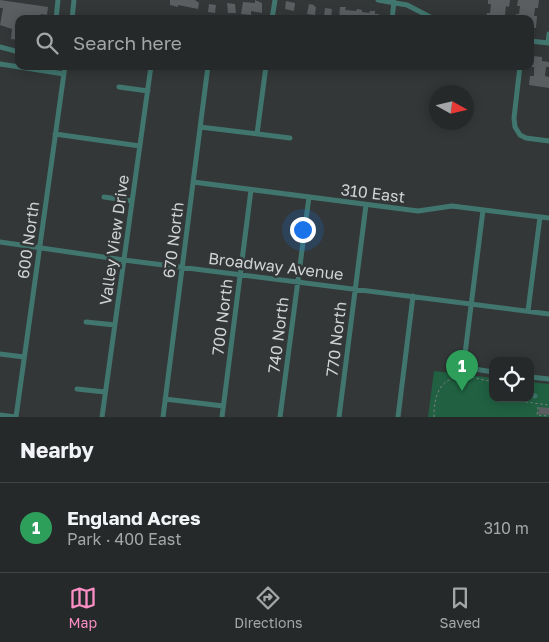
<!DOCTYPE html>
<html lang="en">
<head>
<meta charset="utf-8">
<style>
	:root { --surface:#26292a; --page:#323536; --text:#f1f3f6; --muted:#a4a6a8; --line:#424547; --accent:#fb8fc4 }
	body { margin:0; font-family:"Golos Text",sans-serif; background:var(--page); color:var(--text) }
	.controls { position:absolute; right:15px; bottom:15px; display:grid; overflow:hidden; border-radius:10px; box-shadow:0 2px 12px #0003 }
	.controls button { width:45px; height:45px; display:grid; place-items:center; padding:0; border:0; border-bottom:1px solid var(--line); background:var(--surface); color:var(--text); font:25px sans-serif }
	.compass { position:absolute; left:429px; top:85px; width:45px; height:45px; border-radius:50%; background:var(--surface); box-shadow:0 2px 12px #0003; rotate:98deg }
	.you { position:absolute; left:302px; top:229px; width:18px; height:18px; margin:-12px; border:4px solid #fff; border-radius:50%; background:#1a73e8; box-shadow:0 0 0 8px #1a73e833 }
	.badge { display:grid; place-items:center; width:32px; height:32px; border-radius:50%; background:var(--accent); color:#fff; font-size:16px; font-weight:700 }
	.pin { position:absolute; translate:-50% -41px; filter:drop-shadow(0 1px 2px #0008) }
	.pin::after { content:''; position:absolute; top:26px; width:18px; height:15px; background:inherit; clip-path:polygon(0 0,100% 0,50% 100%) }
	.list { margin:0; padding:0; list-style:none }
	h2 { display:flex; justify-content:space-between; align-items:center; height:65px; margin:0; padding:0 20px; font-size:21px }
	h2 small { font-size:16px; font-weight:400; color:var(--muted) }
	.list li { display:grid; grid-template-columns:32px 1fr auto; gap:15px; align-items:center; box-sizing:border-box; height:90px; padding:0 20px; border-top:1px solid var(--line) }
	.list b { display:block; font-size:19px; white-space:nowrap }
	.list p { margin:0; font-size:16px; white-space:nowrap; color:var(--muted) }
	.list em { font-size:16px; font-style:normal; color:var(--muted) }
	.icon { flex:none; width:28px; height:28px; fill:none; stroke:currentColor; stroke-width:2; stroke-linecap:round; stroke-linejoin:round }
	.map { position:relative; flex:none; width:549px; height:417px; overflow:hidden }
	.search { position:absolute; background:var(--surface); box-shadow:0 2px 12px #0003; left:15px; right:15px; top:15px; height:55px; display:flex; align-items:center; gap:12px; box-sizing:border-box; padding:0 18px; border-radius:10px; color:var(--muted); font-size:19px }
	.sheet { height:155px; background:var(--surface) }
	nav { display:flex; justify-content:space-around; align-items:center; box-sizing:border-box; height:70px; border-top:1px solid var(--line); background:var(--surface); font-size:14px; color:var(--muted) }
	nav a { display:grid; justify-items:center; gap:2px }
	nav .on { color:var(--accent) }
	.map>svg:first-child { display:block }
	.green { fill:#216142 }
	.building { fill:#5a5e61 }
	.lines { fill:none; stroke-linecap:round; stroke-linejoin:round }
	.path { stroke:#7a7e7f; stroke-width:1; stroke-dasharray:2.5 2.5; stroke-linecap:butt }
	.minor { stroke:#41766f; stroke-width:5 }
	.labels { text-anchor:middle; dominant-baseline:central; stroke-width:5; stroke-linejoin:round; paint-order:stroke }
	.street-label { font-size:16px; fill:#d0d3d4; stroke:#333738 }
</style>
</head>
<body>
<div class="map">
<svg width="549" height="417" viewBox="0 0 549 417">
	<rect width="100%" height="100%" fill="#333738"/>
	<path class="green" d="M434 371 493 378V398H530V382L549 384V417H428Z"/>
	<path class="building" d="M0 0 48 7 47 15 41 14 40 19H19V40L11 39 12 29 0 25 3 8H0Z
		M170 0H195L199 3 198 9 178 5V7L170 5Z
		M255 0 262 3V13L251 11V15L241 14 243 2 255 3Z
		M488 0H510L509 7 506 6 505 15H508L507 19H486L487 13H490L491 4H488Z
		M518 0H539L538 8H535L534 16H537L536 28 530 27V19H516V14H519L520 6H517Z
		M286 1 295 3 294 11 285 9Z
		M227 3 235 4 236 13H228Z
		M209 4 216 5 215 13 208 12Z
		M309 4 314 5V6L316 7 315 15 307 14Z
		M340 7H346L345 10 356 11 357 9 362 10V12L369 13 370 11H375V14H379L378 19H339Z
		M325 8 332 9 331 17 324 16Z
		M532 56 542 57V61L549 62V67H546L545 76 549 77V88L529 85 530 76H534V67H531Z
		M539 407 549 408V415L538 414Z"/>
	<g class="lines">
		<path class="path" d="M522 398 526 402 549 405
			M538 407 537 415 549 416
			M434 417C434 393 441 374 470 377 478 378 484 381 493 381"/>
		<path class="minor" d="M378 0 407 5 434 19
			M56 19 58 0
			M72 19 74 0
			M272 19 275 0
			M392 19 394 2
			M530 41 549 43
			M548 43 549 34
			M0 47 19 52
			M0 64 64 74
			M520 66 514 118 515 127 520 135 526 138 549 141
			M119 87 148 91
			M200 127 290 138
			M55 134 140 146
			M257 134 266 66
			M193 182 418 211 452 206 549 218
			M104 197 132 201
			M483 210 464 362 465 366 468 368 493 372
			M0 242 124 260 549 314
			M528 311 540 217
			M86 322 115 325
			M0 354 24 357
			M530 377 549 379
			M77 389 105 392
			M530 390 532 377
			M530 394 535 396
			M165 399 223 406
			M0 415 16 417 65 66
			M102 417 151 66
			M163 417 208 66
			M222 417 251 190
			M280 417 309 197
			M339 417 366 205
			M398 417 413 296"/>
	</g>
	<g class="labels">
		<g class="street-label">
			<text transform="translate(373 193) rotate(7)">310 East</text>
			<text transform="translate(28 240) rotate(-82)">600 North</text>
			<text transform="translate(114 240) rotate(-82)">Valley View Drive</text>
			<text transform="translate(173 240) rotate(-83)">670 North</text>
			<text transform="translate(276 266) rotate(7)">Broadway Avenue</text>
			<text transform="translate(222 317) rotate(-83)">700 North</text>
			<text transform="translate(278 335) rotate(-83)">740 North</text>
			<text transform="translate(336 339) rotate(-83)">770 North</text>
		</g>
	</g>
</svg>
<div class="controls">
<button><svg class="icon" aria-label="locate" viewBox="0 0 24 24"><circle cx="12" cy="12" r="6"/><path d="M12 2v4M12 18v4M2 12h4M18 12h4"/></svg></button>
</div>
<svg class="compass" viewBox="-18 -18 36 36"><path d="M0-13l5 13h-10z" fill="#e53935"/><path d="M0 13l5-13h-10z" fill="#a4a6a8"/></svg>
<div class="you"></div>
<div class="pin badge" style="left:462px;top:391px;background:#2e9e5b">1</div>
<div class="search"><svg class="icon" aria-label="search" viewBox="0 0 24 24"><circle cx="10" cy="10" r="6"/><path d="M15 15l6 6"/></svg>Search here</div>
</div>
<section class="sheet">
<h2>Nearby<small></small></h2>
<ul class="list">
<li><span class="badge" style="background:#2e9e5b">1</span><div><b>England Acres</b><p>Park · 400 East</p></div><em>310 m</em></li>
</ul>
</section>
<nav>
<a class="on"><svg class="icon" aria-label="map" viewBox="0 0 24 24"><path d="M3 6l6-2 6 2 6-2v14l-6 2-6-2-6 2zM9 4v14M15 6v14"/></svg>Map</a>
<a><svg class="icon" aria-label="directions" viewBox="0 0 24 24"><path d="M12 3l9 9-9 9-9-9zM9 14v-3h6M13 9l2 2-2 2"/></svg>Directions</a>
<a><svg class="icon" aria-label="saved" viewBox="0 0 24 24"><path d="M7 4h10v16l-5-4-5 4z"/></svg>Saved</a>
</nav>
</body>
</html>
